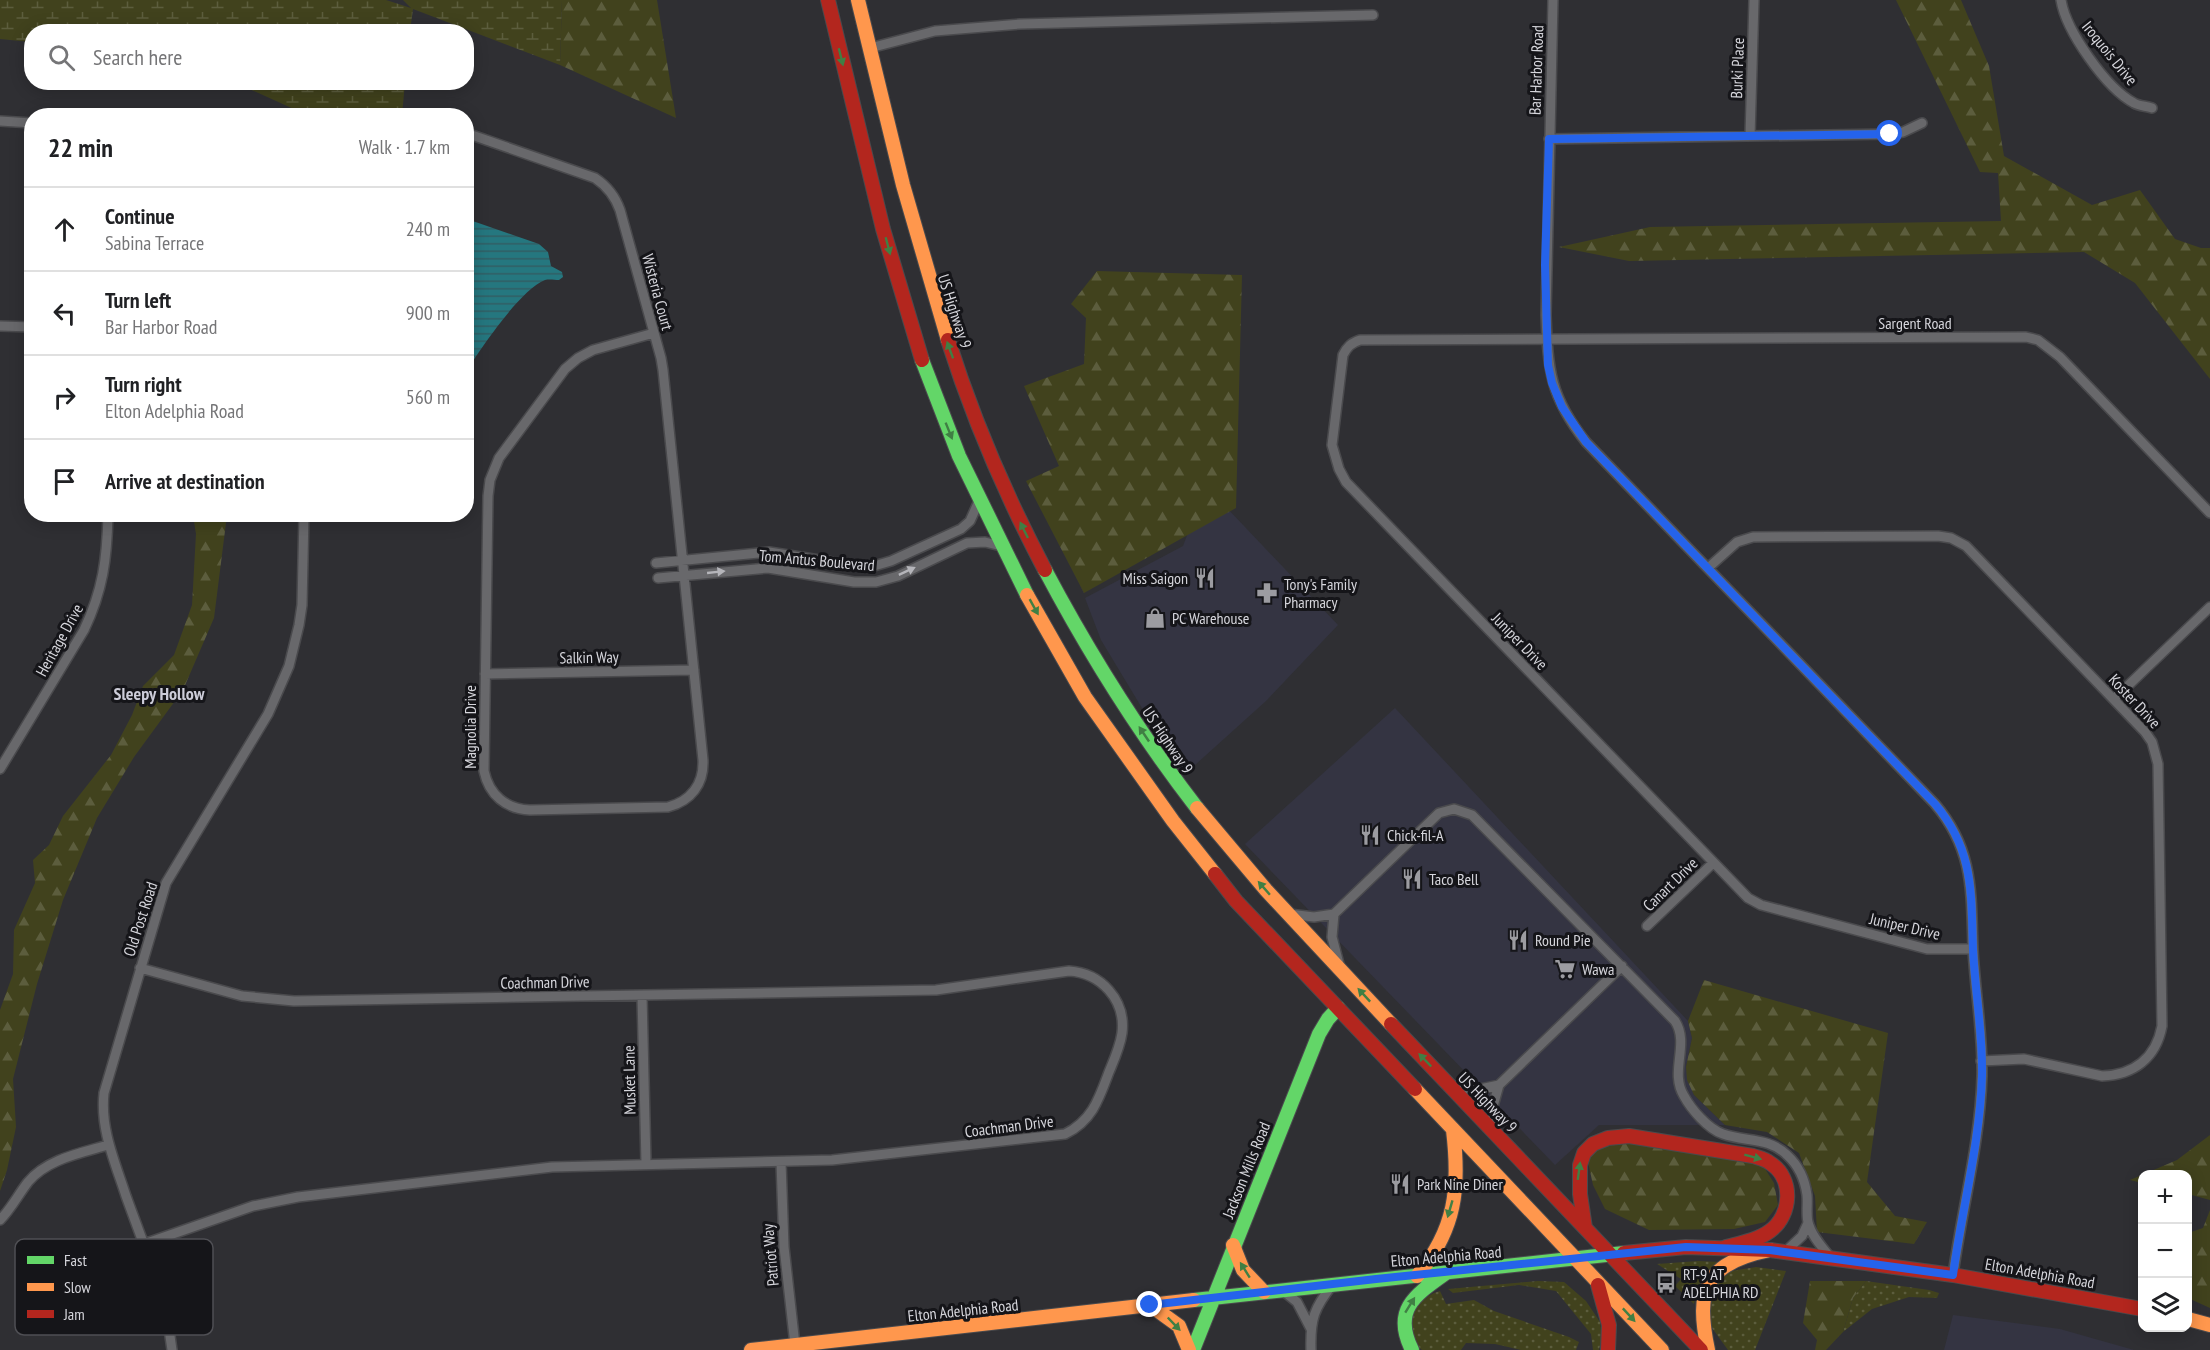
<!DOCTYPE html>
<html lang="en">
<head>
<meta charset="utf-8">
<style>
	:root { --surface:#fff; --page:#f6f6f6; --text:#202124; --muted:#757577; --line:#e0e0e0 }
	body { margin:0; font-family:"PT Sans Narrow",sans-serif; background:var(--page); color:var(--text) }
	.controls { position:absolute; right:18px; bottom:18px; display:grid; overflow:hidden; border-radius:12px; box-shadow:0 3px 15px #0003 }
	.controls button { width:54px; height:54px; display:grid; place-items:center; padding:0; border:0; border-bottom:2px solid var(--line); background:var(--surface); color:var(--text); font:30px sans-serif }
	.stop { position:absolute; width:18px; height:18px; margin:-14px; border:4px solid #2563eb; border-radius:50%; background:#fff }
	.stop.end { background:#2563eb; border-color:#fff; box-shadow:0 2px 6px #0008 }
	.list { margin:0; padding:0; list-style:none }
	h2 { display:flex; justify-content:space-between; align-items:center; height:78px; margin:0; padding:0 24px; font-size:26px }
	h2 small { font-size:20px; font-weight:400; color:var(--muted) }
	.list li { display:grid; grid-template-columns:39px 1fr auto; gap:18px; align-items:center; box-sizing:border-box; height:84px; padding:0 24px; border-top:2px solid var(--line) }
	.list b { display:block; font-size:22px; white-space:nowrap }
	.list p { margin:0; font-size:20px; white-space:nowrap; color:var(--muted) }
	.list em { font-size:20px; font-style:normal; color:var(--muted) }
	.icon { flex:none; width:33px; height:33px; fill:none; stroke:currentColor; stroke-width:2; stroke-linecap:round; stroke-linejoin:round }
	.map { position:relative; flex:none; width:2210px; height:1350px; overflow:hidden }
	.search { position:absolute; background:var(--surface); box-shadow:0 3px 15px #0003; left:24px; top:24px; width:450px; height:66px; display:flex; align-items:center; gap:15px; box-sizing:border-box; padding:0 21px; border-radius:24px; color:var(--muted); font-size:22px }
	.panel { position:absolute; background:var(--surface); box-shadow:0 3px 15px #0003; left:24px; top:108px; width:450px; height:414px; border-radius:24px }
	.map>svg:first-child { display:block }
	.built { fill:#343442 }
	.grass { fill:url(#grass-dots) }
	.forest { fill:url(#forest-firs) }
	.wetland { fill:url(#wetland-marsh) }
	.water { fill:url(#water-rules) }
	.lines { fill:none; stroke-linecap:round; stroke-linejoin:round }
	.street-casing { stroke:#4a4a4d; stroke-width:12 }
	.fast-casing { stroke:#4a4a4d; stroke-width:16 }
	.slow-casing { stroke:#4a4a4d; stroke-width:16 }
	.jam-casing { stroke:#4a4a4d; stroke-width:16 }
	.street { stroke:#68686b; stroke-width:9 }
	.fast { stroke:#63d668; stroke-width:14 }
	.slow { stroke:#ff974d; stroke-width:14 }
	.jam { stroke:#b3261e; stroke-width:14 }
	.oneway { fill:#407f44 }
	.oneway2 { fill:#b5b5ba }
	.route { stroke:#2563eb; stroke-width:8 }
	.labels { text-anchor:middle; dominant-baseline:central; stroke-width:6; stroke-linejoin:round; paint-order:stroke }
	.street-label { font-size:16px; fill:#d6d6dc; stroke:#151519 }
	.poi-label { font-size:16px; fill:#d6d6dc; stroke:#151519; text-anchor:start }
	.neighbourhood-label { font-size:18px; font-weight:bold; fill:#cdcdd9; stroke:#151519 }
	.key { fill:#151519; stroke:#4f4f54; stroke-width:1.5 }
	.key-label { font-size:16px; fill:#d6d6dc }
</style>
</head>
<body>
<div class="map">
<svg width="2210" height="1350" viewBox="0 0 2210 1350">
	<defs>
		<pattern id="grass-dots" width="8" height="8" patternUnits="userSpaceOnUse" patternTransform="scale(1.5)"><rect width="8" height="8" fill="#41421d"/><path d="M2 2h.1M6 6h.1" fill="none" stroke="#5c5d3d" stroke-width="1.8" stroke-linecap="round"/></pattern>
		<pattern id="forest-firs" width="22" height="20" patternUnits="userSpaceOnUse" patternTransform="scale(1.5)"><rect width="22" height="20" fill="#41421d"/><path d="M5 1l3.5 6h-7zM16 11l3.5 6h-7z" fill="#5c5d3d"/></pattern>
		<pattern id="wetland-marsh" width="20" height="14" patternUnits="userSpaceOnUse" patternTransform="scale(1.5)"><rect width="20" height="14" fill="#41421d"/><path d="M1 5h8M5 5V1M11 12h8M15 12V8" fill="none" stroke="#5c5d3d"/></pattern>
		<pattern id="water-rules" width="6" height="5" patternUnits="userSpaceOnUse" patternTransform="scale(1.5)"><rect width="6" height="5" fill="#25777f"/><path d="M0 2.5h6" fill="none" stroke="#315e64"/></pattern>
	</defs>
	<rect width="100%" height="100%" fill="#2f2f33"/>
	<path class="built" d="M1226 507 1338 625 1266 701 1185 774 1151 723 1101 640 1085 598 1183 546 1191 525Z
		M1395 708 1688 1021 1692 1038 1686 1067 1694 1095 1725 1125H1599L1555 1165 1245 844Z
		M1953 1315 2060 1329 2134 1350H1944Z"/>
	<path class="grass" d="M1698 1261 1721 1262 1697 1289 1694 1304 1675 1286 1681 1279 1657 1264Z
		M1756 1267 1786 1271 1755 1350H1728L1712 1328 1707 1302 1715 1283 1731 1271Z
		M1538 1281 1564 1282 1586 1301 1600 1322 1602 1336 1599 1350H1593L1591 1334 1556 1291 1519 1285 1453 1293 1448 1289Z
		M1866 1281 1929 1290 1939 1293 1937 1298 1909 1297 1872 1309 1843 1332 1853 1298Z
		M1440 1291 1446 1304 1474 1300 1494 1311 1569 1337 1579 1342 1576 1350H1521L1495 1344 1466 1343 1461 1350H1422C1398 1331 1415 1297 1440 1291Z"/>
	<path class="forest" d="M562 0H657L676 118 560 65Z
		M1896 0H1961L1989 66 2004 156 2092 205 2140 190 2175 239 2201 248H2210V379L2135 283 2084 252 1629 261 1559 247 1650 227 2001 221 1998 173 1980 172Z
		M1097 271 1242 275 1236 508 1084 593 1026 481 1059 466 1024 386 1084 364 1086 318 1071 304Z
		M193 515H227L214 618 183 690 134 757 97 818 63 900 37 984 13 1079 16 1127 7 1170 0 1191V1010L13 974 14 930 35 883 33 860 49 845 63 816 111 755 132 715 143 686 174 655 192 605 196 534Z
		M1704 980 1888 1033 1867 1182 1895 1216 1927 1222 1914 1244 1817 1232 1815 1196 1799 1153 1767 1132 1725 1125 1694 1095 1687 1080 1686 1067 1692 1038 1688 1021Z
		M2210 1135V1200L2188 1194V1174H2142V1183L2130 1180 2177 1160Z
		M1619 1141 1762 1164 1774 1183 1778 1205 1765 1222 1734 1229 1649 1230 1605 1209 1593 1185 1588 1162 1594 1151Z
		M2210 1210V1308L2188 1298V1233L2203 1228Z
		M1810 1281H1866L1853 1298 1843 1332 1826 1350H1815L1817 1340 1803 1323Z"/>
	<path class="wetland" d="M0 0H386L411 8 403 0H562L560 65 413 9 410 31 32 32 31 42 0 39Z
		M236 83H405L402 115H307Z"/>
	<path class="water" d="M467 219 539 244 548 252 551 266 562 272 563 277 559 280C555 280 549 279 545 280 520 290 482 347 467 370Z"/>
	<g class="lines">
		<g class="street-casing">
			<path id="street" d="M1553 0 1546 315C1548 370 1550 397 1586 442L1935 804C1974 850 1971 892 1973 949 1975 991 1983 1034 1982 1076 1980 1143 1962 1209 1953 1275
				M2061 0C2066 31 2106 88 2134 103 2139 106 2146 106 2152 108
				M870 48 935 31 1020 24 1373 15
				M0 121 32 123
				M466 133 595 178C607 186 615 196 620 210L661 358 663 370 703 760C704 784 691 801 668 807L530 810C506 809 489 795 484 771L488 496 490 480 499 458 565 369 578 358 593 350 654 333
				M1750 136 1754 0
				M1549 139 1890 134 1903 132 1922 123
				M0 326 32 327
				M656 563 769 552 857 566H874L891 561 961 529 970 521 979 501
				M1708 568 1737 542 1753 537 1938 536 1951 538 1966 546 2145 732 2152 742 2158 764 2162 1026C2156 1058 2134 1075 2102 1076L2024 1059 1981 1061
				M658 578 768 568 854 582H876L898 576 967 543 985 542 1001 546
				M485 674 694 670
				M2114 699 2210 607
				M0 769 84 630C103 590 107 559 108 514
				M1289 914 1314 917 1334 914 1439 813 1454 809 1472 815 1675 1021C1690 1044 1669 1072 1684 1096 1691 1109 1708 1129 1723 1134 1745 1142 1769 1137 1787 1155 1798 1165 1805 1180 1807 1195 1808 1204 1806 1214 1808 1222 1811 1235 1822 1247 1830 1257
				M1334 914 1332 937 1339 964
				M1647 926 1713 863
				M1973 949H1927L1761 905 1748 898 1346 482 1339 469 1332 445 1343 355C1347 347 1351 343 1360 340L2026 337 2038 340 2060 357 2210 513
				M140 968 242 996 294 1001 936 990 1069 971C1101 973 1126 1000 1122 1033 1120 1047 1114 1060 1109 1072 1099 1099 1092 1121 1065 1134L832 1160 552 1167 298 1197 253 1206 144 1244
				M642 996 646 1163
				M1453 1089H1480L1499 1085
				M1491 1129 1493 1106 1499 1085 1622 966
				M781 1162 784 1247 795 1345
				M0 1220C11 1209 18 1195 28 1182 47 1159 81 1153 108 1145
				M1785 1252 1802 1236 1808 1223
				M1281 1289 1297 1302 1311 1329
				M172 1350C166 1297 144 1246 126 1196 115 1162 100 1129 104 1093L166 883 268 714 289 666 299 625 302 605 304 514
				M1311 1350C1310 1319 1314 1308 1333 1284"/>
		</g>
		<g class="fast-casing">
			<path id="fast" d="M922 360 959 456 1027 595
				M1045 570C1089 653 1139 733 1197 808
				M1194 1300 1624 1253
				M1193 1350 1319 1034 1328 1019 1338 1008
				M1412 1350C1392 1310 1415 1295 1446 1273"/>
		</g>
		<g class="slow-casing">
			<path id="slow" d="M858 0 903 185 948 340
				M1027 595 1085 697 1173 821 1215 874
				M1197 808 1266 890 1391 1024
				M1415 1089 1662 1350
				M1233 1245 1243 1270 1264 1292
				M1417 1276C1456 1229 1460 1188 1453 1130
				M1150 1305 1179 1326 1189 1350
				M2188 1319 2210 1325
				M751 1350 1194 1300
				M1708 1350C1695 1289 1705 1263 1770 1250"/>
		</g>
		<g class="jam-casing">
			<path id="jam" d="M828 0 883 229 922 360
				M948 340C973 419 1006 496 1045 570
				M1215 874 1236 901 1415 1089
				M1391 1024 1701 1350
				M1585 1228 1580 1194V1165L1584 1153 1593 1144 1608 1138 1629 1136 1753 1156C1759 1158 1765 1159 1770 1163 1794 1178 1792 1215 1770 1231 1758 1240 1741 1243 1726 1247
				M1624 1253 1686 1247 1770 1250 1953 1275 2142 1309
				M1598 1285 1609 1325 1608 1350"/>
		</g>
		<use href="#street" class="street"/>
		<use href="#fast" class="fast"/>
		<use href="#slow" class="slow"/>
		<use href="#jam" class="jam"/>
	</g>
	<defs><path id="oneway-solid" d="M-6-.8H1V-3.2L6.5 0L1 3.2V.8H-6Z" transform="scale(1.5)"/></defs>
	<g class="oneway">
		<use href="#oneway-solid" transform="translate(841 57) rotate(76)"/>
		<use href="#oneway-solid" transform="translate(888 246) rotate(75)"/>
		<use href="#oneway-solid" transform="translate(950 350) rotate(-110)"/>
		<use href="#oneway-solid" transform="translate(949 431) rotate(68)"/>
		<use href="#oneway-solid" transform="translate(1024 530) rotate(-116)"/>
		<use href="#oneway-solid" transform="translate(1034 607) rotate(61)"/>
		<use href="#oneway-solid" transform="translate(1144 734) rotate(-124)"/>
		<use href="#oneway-solid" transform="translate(1264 888) rotate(-131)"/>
		<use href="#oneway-solid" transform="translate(1364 995) rotate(-133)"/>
		<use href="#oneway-solid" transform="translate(1425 1060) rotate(-134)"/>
		<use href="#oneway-solid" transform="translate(1753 1157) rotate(15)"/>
		<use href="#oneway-solid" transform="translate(1579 1171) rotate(-82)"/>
		<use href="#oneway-solid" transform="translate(1450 1209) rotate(106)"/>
		<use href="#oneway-solid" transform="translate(1245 1270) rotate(-122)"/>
		<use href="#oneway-solid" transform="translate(1410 1305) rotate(-58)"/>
		<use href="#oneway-solid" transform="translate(1629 1315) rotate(47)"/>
		<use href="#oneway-solid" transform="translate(1174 1324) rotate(46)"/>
	</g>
	<g class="oneway2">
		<use href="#oneway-solid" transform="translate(907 571) rotate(-25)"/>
		<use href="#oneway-solid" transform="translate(716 572) rotate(-6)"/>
	</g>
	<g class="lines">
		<path class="route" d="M1150 1305 1376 1279 1686 1247 1770 1250 1953 1275C1962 1209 1980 1143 1982 1076 1983 1034 1975 991 1973 949 1971 892 1974 850 1935 804L1586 442 1562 407 1552 383 1548 365 1545 265 1549 139 1890 134"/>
	</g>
	<defs>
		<g id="restaurant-bare" transform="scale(1.62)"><path d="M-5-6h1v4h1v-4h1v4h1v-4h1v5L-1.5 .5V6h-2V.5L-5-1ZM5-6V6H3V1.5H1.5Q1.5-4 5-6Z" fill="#9c9ca1" stroke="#151519" stroke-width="2.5" paint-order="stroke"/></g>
		<g id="pharmacy-bare" transform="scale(1.62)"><path d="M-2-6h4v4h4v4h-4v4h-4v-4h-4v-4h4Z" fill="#9c9ca1" stroke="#151519" stroke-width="2.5" paint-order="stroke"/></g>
		<g id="shop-bare" transform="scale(1.62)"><path d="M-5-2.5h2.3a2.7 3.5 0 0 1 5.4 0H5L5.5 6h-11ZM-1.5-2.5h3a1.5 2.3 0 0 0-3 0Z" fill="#9c9ca1" stroke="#151519" stroke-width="2.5" paint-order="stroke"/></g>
		<g id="supermarket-bare" transform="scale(1.62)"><path d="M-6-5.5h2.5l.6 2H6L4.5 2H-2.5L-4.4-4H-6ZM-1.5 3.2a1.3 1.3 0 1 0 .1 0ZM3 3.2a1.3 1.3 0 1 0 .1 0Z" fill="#9c9ca1" stroke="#151519" stroke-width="2.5" paint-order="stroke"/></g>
		<g id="bus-bare" transform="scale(1.62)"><path d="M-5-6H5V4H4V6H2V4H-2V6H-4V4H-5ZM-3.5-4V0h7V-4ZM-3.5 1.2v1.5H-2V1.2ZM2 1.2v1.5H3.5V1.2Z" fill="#9c9ca1" stroke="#151519" stroke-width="2.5" paint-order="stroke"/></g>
	</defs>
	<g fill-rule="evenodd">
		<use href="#restaurant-bare" x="1205" y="578"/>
		<use href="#pharmacy-bare" x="1267" y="593"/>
		<use href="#shop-bare" x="1155" y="618"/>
		<use href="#restaurant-bare" x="1370" y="835"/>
		<use href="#restaurant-bare" x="1412" y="879"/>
		<use href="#restaurant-bare" x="1518" y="940"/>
		<use href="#supermarket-bare" x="1565" y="969"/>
		<use href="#restaurant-bare" x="1400" y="1184"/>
		<use href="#bus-bare" x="1666" y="1283"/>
	</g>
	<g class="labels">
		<g class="street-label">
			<text transform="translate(2110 53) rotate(51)">Iroquois Drive</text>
			<text transform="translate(1737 68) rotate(-88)">Burki Place</text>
			<text transform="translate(1536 70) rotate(-88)">Bar Harbor Road</text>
			<text transform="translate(658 292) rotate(75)">Wisteria Court</text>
			<text transform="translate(955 311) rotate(72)">US Highway 9</text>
			<text x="1915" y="323">Sargent Road</text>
			<text transform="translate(817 560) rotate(5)">Tom Antus Boulevard</text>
			<text transform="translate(59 640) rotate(-61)">Heritage Drive</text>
			<text transform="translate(1520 641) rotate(46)">Juniper Drive</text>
			<text transform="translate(589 657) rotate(-1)">Salkin Way</text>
			<text transform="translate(2135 701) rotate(47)">Koster Drive</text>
			<text transform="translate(470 727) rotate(-90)">Magnolia Drive</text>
			<text transform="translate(1168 740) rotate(56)">US Highway 9</text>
			<text transform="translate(1670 884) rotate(-44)">Canart Drive</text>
			<text transform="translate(140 919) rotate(-72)">Old Post Road</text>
			<text transform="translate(1905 926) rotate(13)">Juniper Drive</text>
			<text transform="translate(545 982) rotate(-1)">Coachman Drive</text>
			<text transform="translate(629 1080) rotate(-91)">Musket Lane</text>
			<text transform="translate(1488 1102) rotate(46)">US Highway 9</text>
			<text transform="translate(1009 1126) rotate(-7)">Coachman Drive</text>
			<text transform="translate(1246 1170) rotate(-68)">Jackson Mills Road</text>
			<text transform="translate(770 1255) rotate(-95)">Patriot Way</text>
			<text transform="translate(1446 1256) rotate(-5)">Elton Adelphia Road</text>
			<text transform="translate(2040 1273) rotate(10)">Elton Adelphia Road</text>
			<text transform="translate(963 1310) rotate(-6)">Elton Adelphia Road</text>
		</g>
		<g class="poi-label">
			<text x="1188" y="578" text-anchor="end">Miss Saigon</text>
			<text x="1284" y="584">Tony's Family<tspan x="1284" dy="18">Pharmacy</tspan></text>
			<text x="1172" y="618">PC Warehouse</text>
			<text x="1387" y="835">Chick-fil-A</text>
			<text x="1429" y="879">Taco Bell</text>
			<text x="1535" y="940">Round Pie</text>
			<text x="1582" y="969">Wawa</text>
			<text x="1417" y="1184">Park Nine Diner</text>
			<text x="1683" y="1274">RT-9 AT<tspan x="1683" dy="18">ADELPHIA RD</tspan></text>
		</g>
		<g class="neighbourhood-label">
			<text x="159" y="693">Sleepy Hollow</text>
		</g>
	</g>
	<rect x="15" y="1239" width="198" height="96" rx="9" class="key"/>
	<rect x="27" y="1256" width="27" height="8" fill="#63d668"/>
	<rect x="27" y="1283" width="27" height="8" fill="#ff974d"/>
	<rect x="27" y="1310" width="27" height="8" fill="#b3261e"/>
	<g class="key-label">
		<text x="64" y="1266">Fast</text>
		<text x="64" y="1293">Slow</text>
		<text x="64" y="1320">Jam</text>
	</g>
</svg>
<div class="controls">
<button>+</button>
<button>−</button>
<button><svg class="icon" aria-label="layers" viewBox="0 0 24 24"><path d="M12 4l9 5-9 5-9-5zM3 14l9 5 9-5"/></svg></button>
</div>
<div class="stop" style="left:1890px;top:134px"></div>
<div class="stop end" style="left:1150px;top:1305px"></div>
<div class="search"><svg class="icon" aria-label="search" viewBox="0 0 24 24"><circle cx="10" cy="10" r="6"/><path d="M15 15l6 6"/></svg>Search here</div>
<section class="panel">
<h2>22 min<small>Walk · 1.7 km</small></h2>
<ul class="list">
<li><svg class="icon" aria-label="ahead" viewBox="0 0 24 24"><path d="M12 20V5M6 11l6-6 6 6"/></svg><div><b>Continue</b><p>Sabina Terrace</p></div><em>240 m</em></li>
<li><svg class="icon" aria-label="left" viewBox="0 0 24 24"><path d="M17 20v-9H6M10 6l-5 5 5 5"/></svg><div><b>Turn left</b><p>Bar Harbor Road</p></div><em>900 m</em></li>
<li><svg class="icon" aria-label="right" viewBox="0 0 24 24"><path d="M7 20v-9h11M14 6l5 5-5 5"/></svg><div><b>Turn right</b><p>Elton Adelphia Road</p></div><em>560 m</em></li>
<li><svg class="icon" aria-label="arrive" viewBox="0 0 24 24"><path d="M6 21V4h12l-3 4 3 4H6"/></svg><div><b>Arrive at destination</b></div></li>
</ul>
</section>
</div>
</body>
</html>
